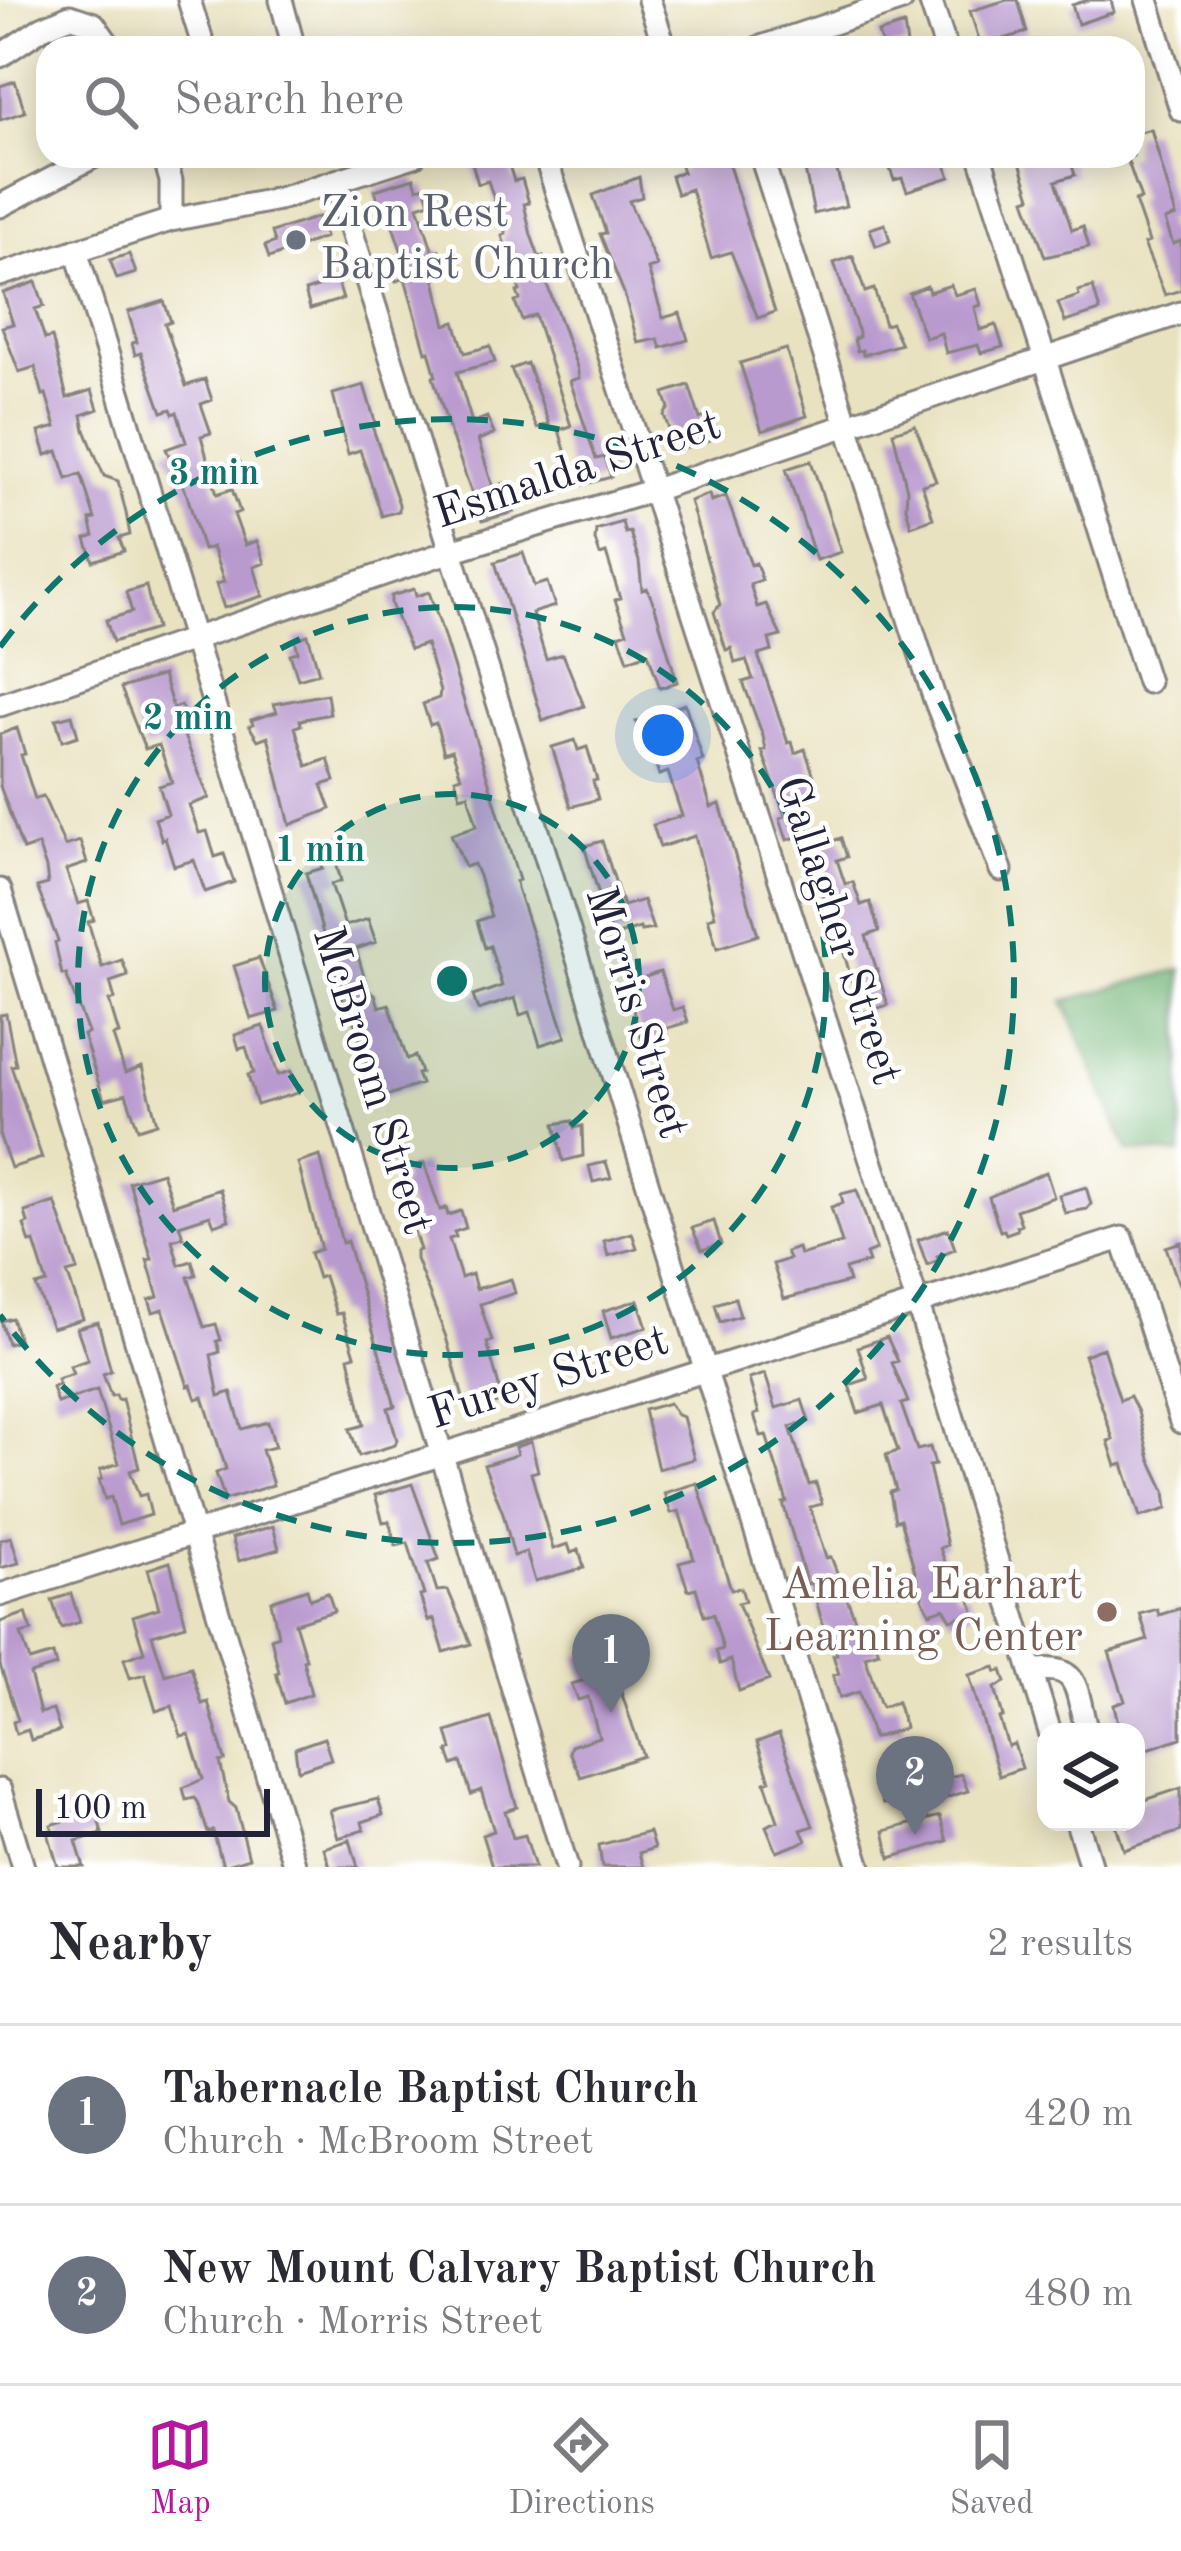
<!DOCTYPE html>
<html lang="en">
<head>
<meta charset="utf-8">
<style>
	:root { --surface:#fff; --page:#f7f7f7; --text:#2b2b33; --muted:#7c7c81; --line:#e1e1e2; --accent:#b5179e }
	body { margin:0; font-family:"Old Standard TT",serif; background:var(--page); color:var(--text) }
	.controls { position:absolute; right:36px; bottom:36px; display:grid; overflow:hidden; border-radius:24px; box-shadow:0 6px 30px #0003 }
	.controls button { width:108px; height:108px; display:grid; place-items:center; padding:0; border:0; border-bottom:3px solid var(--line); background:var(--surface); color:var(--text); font:60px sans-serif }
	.scale { position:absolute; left:36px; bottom:30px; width:234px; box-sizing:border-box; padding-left:12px; border:6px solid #22223b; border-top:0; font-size:33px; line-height:42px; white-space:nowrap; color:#22223b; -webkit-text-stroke:9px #fff; paint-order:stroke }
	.you { position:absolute; left:663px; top:735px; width:42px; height:42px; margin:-30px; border:9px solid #fff; border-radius:50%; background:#1a73e8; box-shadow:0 0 0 18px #1a73e833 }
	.badge { display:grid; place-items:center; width:78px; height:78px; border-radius:50%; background:var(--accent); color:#fff; font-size:39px; font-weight:700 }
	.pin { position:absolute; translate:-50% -99px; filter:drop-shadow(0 3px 6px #0008) }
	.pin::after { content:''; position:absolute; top:63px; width:42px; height:36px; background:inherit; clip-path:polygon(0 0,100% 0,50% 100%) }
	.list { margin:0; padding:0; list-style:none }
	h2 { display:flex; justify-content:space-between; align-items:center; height:156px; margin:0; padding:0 48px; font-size:51px }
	h2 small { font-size:39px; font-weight:400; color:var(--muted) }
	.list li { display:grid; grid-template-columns:78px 1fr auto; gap:36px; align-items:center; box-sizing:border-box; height:180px; padding:0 48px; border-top:3px solid var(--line) }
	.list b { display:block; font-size:45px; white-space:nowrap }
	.list p { margin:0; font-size:39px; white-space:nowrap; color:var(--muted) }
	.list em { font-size:39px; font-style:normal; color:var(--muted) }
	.icon { flex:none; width:66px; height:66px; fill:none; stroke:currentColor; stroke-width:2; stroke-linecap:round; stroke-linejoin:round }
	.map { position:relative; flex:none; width:1181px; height:1867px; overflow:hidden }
	.search { position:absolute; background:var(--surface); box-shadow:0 6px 30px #0003; left:36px; right:36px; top:36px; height:132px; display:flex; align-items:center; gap:30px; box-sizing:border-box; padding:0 42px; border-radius:36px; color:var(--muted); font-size:45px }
	.sheet { height:516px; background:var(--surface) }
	nav { display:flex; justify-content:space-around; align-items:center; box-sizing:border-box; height:168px; border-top:3px solid var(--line); background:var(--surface); font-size:33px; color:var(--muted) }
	nav a { display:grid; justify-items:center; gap:6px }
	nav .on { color:var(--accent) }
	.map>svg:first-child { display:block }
	.forest { fill:#74b678; stroke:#4b6c5a; stroke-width:3 }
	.building { fill:#b99acf }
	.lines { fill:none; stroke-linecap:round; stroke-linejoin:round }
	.minor-casing { stroke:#86827e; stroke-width:27 }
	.minor { stroke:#fff; stroke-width:21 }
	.ring { fill:none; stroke:#0f766e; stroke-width:6; stroke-dasharray:21 15 }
	.worship-dot { fill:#6b7280; stroke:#fff; stroke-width:4.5 }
	.education-dot { fill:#8d6e63; stroke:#fff; stroke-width:4.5 }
	.labels { text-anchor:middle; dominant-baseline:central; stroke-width:9; stroke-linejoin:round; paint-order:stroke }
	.worship-label { font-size:45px; fill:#5b616d; stroke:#fff; text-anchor:start }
	.street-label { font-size:45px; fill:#22223b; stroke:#fff }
	.education-label { font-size:45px; fill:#785e54; stroke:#fff; text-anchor:end }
	.centre { fill:#0f766e; stroke:#fff; stroke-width:6 }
	.ring-label { font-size:36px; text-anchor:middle; font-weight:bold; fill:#0f766e; stroke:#fff; stroke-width:9; stroke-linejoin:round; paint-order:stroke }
</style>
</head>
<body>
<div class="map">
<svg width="1181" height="1867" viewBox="0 0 1181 1867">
	<rect width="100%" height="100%" fill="#fff"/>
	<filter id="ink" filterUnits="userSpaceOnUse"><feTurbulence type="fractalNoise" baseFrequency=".00833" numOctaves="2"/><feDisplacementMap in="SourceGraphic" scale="24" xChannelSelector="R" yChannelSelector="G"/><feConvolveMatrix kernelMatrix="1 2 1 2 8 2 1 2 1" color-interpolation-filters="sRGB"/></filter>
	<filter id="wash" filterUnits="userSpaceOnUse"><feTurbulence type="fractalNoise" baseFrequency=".004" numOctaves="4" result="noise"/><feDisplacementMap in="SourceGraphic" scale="48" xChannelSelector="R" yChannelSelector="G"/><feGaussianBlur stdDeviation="2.7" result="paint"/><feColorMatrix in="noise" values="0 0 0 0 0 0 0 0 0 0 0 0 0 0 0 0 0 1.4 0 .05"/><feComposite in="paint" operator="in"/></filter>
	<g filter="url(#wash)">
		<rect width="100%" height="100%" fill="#e9e2c0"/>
		<path class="forest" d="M1181 969V1154L1128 1151 1064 1001Z"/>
		<g id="blocks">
			<path class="building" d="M1007 0H1018L1027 32 981 46 970 11Z
				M1088 0H1111L1114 12 1078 24 1072 5Z
				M904 25 907 45 883 48 878 33Z
				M15 81 25 112 0 120V86Z
				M1151 129 1176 216 1165 220 1173 244 1181 241V290L1165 295 1144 244 1149 242 1135 201 1141 199 1126 156H1133V134Z
				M480 156H506L514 181 522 179 529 203 524 204 531 235 539 257 543 256 547 269 544 276 577 367 579 378 570 381 596 459 605 457 611 477 576 487 559 430 571 426 535 315 522 320 515 302 520 300 517 292 520 291 502 236 506 234 488 181 478 184 471 159Z
				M678 156H726L775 312 758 318 731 252 711 258 691 189 677 194 671 176 683 172Z
				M816 156H838L842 169 837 171 846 206 814 214 803 160Z
				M928 156H936L939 164 945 162 950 177 907 191 902 178 894 180 890 169Z
				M1018 156H1069L1075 175 1056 181 1072 230 1083 226 1089 247 1045 257 1025 199 1031 197Z
				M639 177 642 197 629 201 657 266 648 269 663 318 680 313 688 340 661 348 658 339 638 343 624 293 600 234 606 233 593 195Z
				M414 178 417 188 425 186 430 202 418 206 433 252 439 250 447 273 434 277 446 325 455 322 465 353 490 346 495 362 457 372 472 423 487 417 494 434 478 440 493 487 505 483 514 512 482 521 450 432 433 377 436 376 429 351 426 352 405 278 396 281 392 269 405 262 389 214 383 216 375 190Z
				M318 217 325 237 269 258 265 246 275 242 272 232Z
				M885 224 890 241 876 246 870 229Z
				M129 254 136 273 117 279 110 260Z
				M853 256 865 292 874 289 885 325 891 323 901 344 863 355 862 350 857 351 854 339 859 337V333L834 263Z
				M337 281 343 299 310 309 305 291Z
				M36 282 44 306 35 309 45 339 52 337 67 398 92 390 98 409 82 415 85 430 104 476 118 481 126 513 130 535 119 538 124 551 93 561 86 539 94 536 90 520 95 519 81 474 67 479 58 451 46 455 39 432 56 427 46 394 43 395 35 367 19 372 2 327 13 324 3 293Z
				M951 285 955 295 976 289 981 305 975 307 980 330 996 325 1003 347 981 353 978 345 946 353 941 333 925 338 909 293 927 286 929 292Z
				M1093 287 1100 311 1065 322 1058 303 1079 296 1078 291Z
				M164 301 171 322 165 324 186 386 205 379 212 400 201 404 211 433 201 436 217 494 232 489 240 512 234 514 245 545 257 541 265 563 254 567 263 596 224 608 216 584 224 582 212 547 203 550 187 495 166 449 186 442 177 412 173 414 171 409 162 412 141 353 135 355 132 343 137 342 128 312Z
				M786 349 807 416 762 431 740 363Z
				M527 363 549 424 537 428 511 369Z
				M364 385 376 425 372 426 399 504V511L382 516 360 450 348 454 333 394Z
				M689 385 700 419 709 415 719 437 684 448 677 437 672 438 664 415 669 408 664 393Z
				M915 425 936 481 922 485 933 518 911 526 906 507 907 490 893 432Z
				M811 461 841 552 816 560 786 469Z
				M709 494 711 501 726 496 751 565 756 563 762 580 750 584 757 607 766 604 781 636 769 639 772 651 758 655 788 743 792 742 795 753 805 749 820 795 799 801 810 833 787 840 780 818 785 816 762 751 766 750 763 736 743 682 753 679 746 660 735 663 731 648 726 650 714 612 720 605 690 501Z
				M622 522 625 533 630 532 639 561 642 590 647 588 655 607 677 682 660 688 648 653 628 660 619 635 627 632 615 600 620 598 606 553 600 555 595 540 596 530Z
				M523 553 534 586 547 582 555 606 532 613 546 659 563 654 584 706 543 721 495 562Z
				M146 586 156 629 113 642 106 620 132 612 126 592Z
				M414 589 416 596 429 592 441 627 519 880 516 881 517 888 566 1037 540 1045 530 1012 520 1015 515 998 478 1010 473 996 502 986 490 946 485 948 477 921 491 916 479 876 474 864 465 867 451 834 477 826 468 794 460 796 455 778 461 776 452 750 444 753 436 723 430 725 423 704 439 698 440 691 426 644 410 649 391 604V596Z
				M308 635 319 673 298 679 290 654 298 652 295 639Z
				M163 675 173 708 181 705 190 734 184 736 209 798 189 805 199 833 207 831 215 857 224 854 234 882 205 892 194 860 174 866 165 838 162 840 155 819 168 814 159 786 172 782 159 745 145 749 121 688Z
				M327 694 330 714 300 720 301 725 295 727 307 766 328 759 335 781 322 785 331 809 290 825 268 736 258 740 249 726 253 724 251 720 277 712 274 704Z
				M685 704 703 760 697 762 711 807 720 804 758 935 717 948 708 918 715 916 695 836 660 847 653 825 682 816 668 772 659 775 650 745 646 747 636 722Z
				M72 715 78 736 62 741 56 719Z
				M17 728 25 754 21 755 35 799 43 796 65 846 80 841 87 863 66 870 78 904 88 901 94 920 88 922 102 967 122 960 128 976 110 982 115 999 109 1001 119 1034 113 1036 125 1073 142 1067 157 1123 138 1129 126 1094 104 1100 83 1035 88 1033 66 974 62 975 55 942 58 941 37 887 48 884 46 868 38 845 23 850 0 786V734Z
				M575 740 578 750 587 747 597 780 593 781 598 799 571 807 552 747Z
				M841 838 847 857 837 860 845 884 853 882 861 905 870 902 879 931 866 936 888 1005 861 1013 843 950 819 885 825 883 817 861 812 863 807 850Z
				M602 841 623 906 643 900 653 929 641 931 640 928 612 937 584 846Z
				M334 855 341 881 331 884 345 926 368 919 376 942 356 949 368 990 375 994 379 1007 389 1004 407 1059 415 1056 421 1073 417 1074 421 1084 377 1099 351 1010 344 1013 340 999 343 998 331 956 327 957 323 945 326 944 306 873 323 868 320 859Z
				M259 958 278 1011 251 1019 234 966Z
				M660 972 673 1010 683 1007 688 1022 664 1029 666 1036 643 1043 625 984Z
				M6 1014 16 1065 11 1066 42 1158 11 1168 0 1137V1015Z
				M263 1026 278 1075 291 1071 298 1093 257 1105 248 1075 254 1073 246 1047 239 1049 235 1035Z
				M572 1121 574 1128 582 1126 583 1156 563 1161 555 1124Z
				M320 1156 342 1243 347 1241 395 1406 388 1408 397 1440 395 1445 359 1456 350 1429 364 1425 349 1357 355 1355 342 1313 336 1314 324 1276 318 1278 310 1253 321 1249 298 1163Z
				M606 1162 611 1178 593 1182 589 1166Z
				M424 1163 440 1210 446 1208 448 1215 461 1211 466 1228 454 1232 456 1237 449 1239 461 1278 472 1274 476 1289 511 1279 515 1293 480 1304 492 1341 487 1343 503 1401 467 1412 446 1337 416 1259V1251L420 1250 413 1228 418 1227 399 1184 404 1182 400 1171Z
				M162 1172 173 1205 220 1189 229 1220 214 1225 210 1215 179 1225 183 1237 172 1240 179 1265 192 1261 196 1275 188 1277 204 1327 216 1324 221 1340 217 1341 220 1352 211 1355 219 1396 231 1392 242 1429 268 1422 275 1447 262 1450 273 1485 225 1500 216 1473 226 1469 203 1397 196 1399 191 1385 188 1386 163 1309 153 1312 149 1300 158 1297 147 1260 152 1259 129 1182Z
				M1046 1172 1054 1197 1016 1210 1021 1224 1016 1226 1017 1230 1006 1234 1004 1230 1000 1231 989 1197Z
				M1086 1187 1091 1204 1087 1209 1065 1213 1059 1195Z
				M857 1190 876 1250 866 1254 869 1262 845 1269 849 1282 784 1299 773 1264 789 1259 786 1252 798 1248 800 1255 842 1243 831 1207 843 1203 841 1194Z
				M55 1202 78 1270 67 1273 83 1319 52 1328 36 1286 47 1283 34 1242 30 1243 24 1225 28 1223 25 1212Z
				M714 1221 721 1244 702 1250 692 1228Z
				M948 1229 955 1249 937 1256 939 1260 927 1265 918 1240Z
				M632 1233 637 1248 608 1256 604 1241Z
				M1181 1242V1284L1179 1285 1166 1247Z
				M735 1298 740 1316 720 1322 715 1304Z
				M638 1300 647 1327 611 1338 603 1311Z
				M12 1318 19 1341 8 1344 1 1321Z
				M98 1322 111 1371 103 1374 111 1396 116 1395 118 1400 122 1399 139 1468 130 1471 139 1496 146 1494 151 1515 119 1525 111 1497 105 1499 99 1480 102 1479 100 1470 119 1463 97 1390 57 1403 52 1387 59 1385 57 1379 73 1374 70 1366 88 1360 77 1328Z
				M887 1337 898 1361 892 1363 908 1402 901 1404 917 1450 930 1447 935 1465 929 1466 947 1545 940 1548 957 1596 968 1593 973 1608 974 1612 951 1620 944 1608 930 1613 923 1600 900 1519 895 1521 890 1492 896 1490 886 1455 898 1451 883 1405 858 1413 849 1385 868 1379 858 1347Z
				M1103 1348 1120 1400 1130 1396 1138 1412 1150 1459 1165 1491 1167 1509 1140 1517 1123 1464 1116 1466 1108 1441 1113 1439 1084 1355Z
				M765 1374 776 1408 802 1400 809 1421 790 1427 809 1485 816 1483 822 1504 810 1507 826 1558 831 1557 858 1627 866 1625 870 1637 873 1636 879 1652 865 1656 880 1703 882 1707 897 1702 905 1728 873 1738 859 1692 840 1698 833 1675 839 1674 833 1655 837 1654 829 1627 824 1629 811 1582 807 1584 783 1503 787 1502 780 1478 766 1435 761 1436 754 1415 759 1413 749 1379Z
				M669 1403 677 1415 683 1417 694 1459 658 1469 644 1410Z
				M531 1442 538 1471 531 1473 553 1549 568 1544 571 1553 579 1550 584 1568 535 1581 526 1552 514 1556 503 1513 484 1465 510 1457 517 1454 515 1447Z
				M697 1483 731 1589 741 1588 745 1601 738 1603 769 1680 739 1691 731 1660 720 1664 716 1651 723 1649 713 1614 704 1616 696 1588 688 1590 679 1563 694 1559 679 1511 671 1513 664 1493Z
				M412 1484 439 1559 428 1563 437 1591 448 1590 471 1644 444 1652 434 1619 428 1621 420 1596 424 1595 408 1543 396 1546 389 1521 383 1522 375 1495Z
				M273 1526 279 1549 239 1561 232 1538Z
				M11 1537 19 1563 0 1568V1540Z
				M170 1562 186 1625 152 1635 165 1675 191 1667 202 1704 208 1702 225 1760 220 1762 229 1802 236 1808 249 1858 223 1866 213 1831 208 1833 198 1802 195 1798 186 1800 183 1788 203 1779 189 1734 181 1736 172 1706 156 1711 145 1674 130 1678 124 1659 144 1652 133 1616 159 1608 148 1569Z
				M307 1589 310 1599 328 1593 334 1611 295 1623 306 1659 303 1660 311 1694 285 1703 276 1673 279 1672 271 1638 278 1635 271 1601Z
				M71 1594 80 1622 61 1628 52 1600Z
				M1181 1608V1738L1136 1753V1732H1120L1114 1705 1125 1701 1109 1652 1148 1640 1140 1614 1157 1609 1159 1615Z
				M26 1613 32 1631 21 1634 30 1661 53 1654 56 1666 30 1674 40 1713 53 1710 60 1731 31 1740 28 1730 16 1734 13 1722 18 1720 0 1665V1622Z
				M606 1648 643 1756 581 1777 569 1752 571 1746 599 1737 588 1697 578 1700 572 1684 585 1680 577 1657Z
				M995 1667 997 1672 1002 1670 1006 1682 995 1688 1003 1717 999 1718 1008 1746 1014 1744 1022 1768 999 1776 969 1675Z
				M491 1718 517 1807 505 1811 513 1838 525 1835 535 1867H492L482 1835 494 1831 481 1790 471 1794 461 1762 453 1765 448 1751 452 1749 447 1732Z
				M779 1734 813 1826 801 1830 806 1841 777 1852 766 1826 778 1821 765 1782 770 1780 757 1742Z
				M324 1738 331 1759 298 1770 295 1748Z
				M910 1773 917 1792 883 1804 876 1786Z
				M961 1774 968 1791 929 1803 923 1784Z
				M1181 1788V1831L1124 1850 1115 1822H1136V1803Z
				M378 1799 383 1815 362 1822 364 1830 338 1838 330 1810Z
				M96 1811 102 1833 76 1841 84 1867H58L48 1833 53 1831 51 1825Z
				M940 1816 947 1841 890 1858 884 1831Z
				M649 1832 654 1848 639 1853 643 1867H602L599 1845Z
				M350 1840 358 1867H330L324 1848Z"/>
		</g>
	</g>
	<g filter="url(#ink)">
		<use href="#blocks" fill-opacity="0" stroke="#86827e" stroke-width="3"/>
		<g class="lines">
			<g class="minor-casing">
				<path id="minor" d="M189 0 204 48
					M281 0 294 48
					M649 0 665 48
					M930 0 946 48
					M1147 0 1181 110
					M758 48 902 0
					M0 56 42 28 70 16 94 24 111 48
					M164 156 171 181V220
					M545 156 917 1302 1050 1732
					M761 156 934 697 1001 870
					M980 156 1148 682
					M336 181 860 1867
					M0 206 95 156
					M76 250 567 1867
					M0 275 171 220 279 199 414 156
					M0 705 451 551 651 491 1181 313
					M0 890 295 1867
					M0 1595 1122 1238 1181 1422
					M1031 1671C1082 1662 1075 1691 1087 1732
					M0 1790 23 1867
					M1077 1822 1091 1867"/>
			</g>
			<use href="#minor" class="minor"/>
		</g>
	</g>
	<circle cx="452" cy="981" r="187" fill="#0f766e" fill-opacity=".12"/>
	<g class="ring">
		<circle cx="452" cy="981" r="187"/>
		<circle cx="452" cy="981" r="374"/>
		<path d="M0 647A562 562 0 1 1 0 1315"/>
	</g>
	<circle class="worship-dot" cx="296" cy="240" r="12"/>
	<circle class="education-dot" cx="1107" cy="1612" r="12"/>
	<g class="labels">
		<g class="worship-label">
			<text x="320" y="214">Zion Rest<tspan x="320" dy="52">Baptist Church</tspan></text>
		</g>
		<g class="street-label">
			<text transform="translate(578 471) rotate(-18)">Esmalda Street</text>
			<text transform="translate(837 931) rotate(72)">Gallagher Street</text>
			<text transform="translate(635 1013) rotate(73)">Morris Street</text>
			<text transform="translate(371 1081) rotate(73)">McBroom Street</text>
			<text transform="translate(549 1379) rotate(-18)">Furey Street</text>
		</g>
		<g class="education-label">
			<text x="1083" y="1586">Amelia Earhart<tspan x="1083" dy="52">Learning Center</tspan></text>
		</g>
	</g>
	<circle cx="452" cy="981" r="18" class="centre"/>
	<g class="ring-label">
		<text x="214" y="484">3 min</text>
		<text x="188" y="729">2 min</text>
		<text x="320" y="861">1 min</text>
	</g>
</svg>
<div class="controls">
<button><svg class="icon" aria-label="layers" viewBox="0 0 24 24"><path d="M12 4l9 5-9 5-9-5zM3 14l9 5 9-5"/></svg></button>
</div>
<div class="scale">100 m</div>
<div class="you"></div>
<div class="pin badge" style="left:611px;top:1713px;background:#6b7280">1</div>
<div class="pin badge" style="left:915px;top:1835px;background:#6b7280">2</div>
<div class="search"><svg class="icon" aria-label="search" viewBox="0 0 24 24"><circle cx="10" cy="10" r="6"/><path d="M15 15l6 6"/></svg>Search here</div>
</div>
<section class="sheet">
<h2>Nearby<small>2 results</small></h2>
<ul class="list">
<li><span class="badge" style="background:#6b7280">1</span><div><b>Tabernacle Baptist Church</b><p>Church · McBroom Street</p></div><em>420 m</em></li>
<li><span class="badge" style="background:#6b7280">2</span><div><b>New Mount Calvary Baptist Church</b><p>Church · Morris Street</p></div><em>480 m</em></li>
</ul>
</section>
<nav>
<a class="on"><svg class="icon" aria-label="map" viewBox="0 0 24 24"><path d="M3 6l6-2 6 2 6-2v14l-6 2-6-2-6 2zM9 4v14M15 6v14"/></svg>Map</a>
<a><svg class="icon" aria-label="directions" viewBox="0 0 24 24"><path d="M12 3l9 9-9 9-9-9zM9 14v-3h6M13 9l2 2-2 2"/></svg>Directions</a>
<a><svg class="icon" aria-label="saved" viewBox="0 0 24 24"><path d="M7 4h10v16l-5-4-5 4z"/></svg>Saved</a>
</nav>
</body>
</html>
